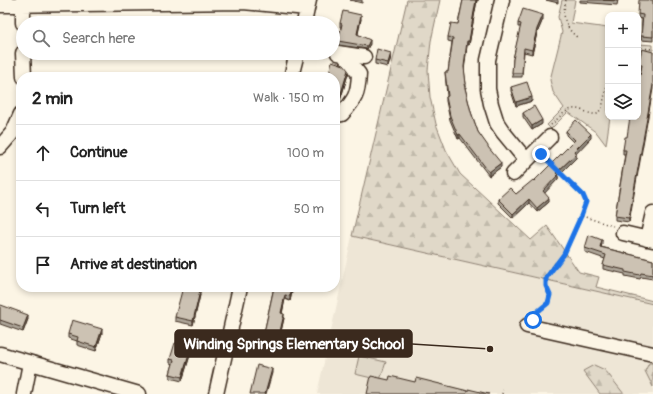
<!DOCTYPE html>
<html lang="en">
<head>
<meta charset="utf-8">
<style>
	:root { --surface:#fff; --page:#f2f2f2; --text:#222; --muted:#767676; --line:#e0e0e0 }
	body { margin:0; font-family:Pangolin,sans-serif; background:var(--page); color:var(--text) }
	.controls { position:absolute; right:12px; top:12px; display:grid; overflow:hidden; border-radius:8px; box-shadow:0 2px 6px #0003 }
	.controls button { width:36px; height:36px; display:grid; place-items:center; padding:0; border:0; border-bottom:1px solid var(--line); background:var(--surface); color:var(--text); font:20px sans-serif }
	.stop { position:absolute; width:12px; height:12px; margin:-9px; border:3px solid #1a73e8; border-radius:50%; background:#fff }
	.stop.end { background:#1a73e8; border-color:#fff; box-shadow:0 1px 4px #0008 }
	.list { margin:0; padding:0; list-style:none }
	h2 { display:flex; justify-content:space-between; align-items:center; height:52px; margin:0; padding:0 16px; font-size:17px }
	h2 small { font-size:13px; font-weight:400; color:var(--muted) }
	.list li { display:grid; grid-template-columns:26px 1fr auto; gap:12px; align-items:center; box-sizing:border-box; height:56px; padding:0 16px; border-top:1px solid var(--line) }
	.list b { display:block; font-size:15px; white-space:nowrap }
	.list em { font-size:13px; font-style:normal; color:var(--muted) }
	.icon { flex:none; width:22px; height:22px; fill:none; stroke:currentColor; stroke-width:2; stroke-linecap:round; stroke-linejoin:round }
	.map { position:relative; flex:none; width:653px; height:394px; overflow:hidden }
	.search { position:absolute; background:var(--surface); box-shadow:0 2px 6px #0003; left:16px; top:16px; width:324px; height:44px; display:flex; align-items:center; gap:10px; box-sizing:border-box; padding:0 14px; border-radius:22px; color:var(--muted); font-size:15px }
	.panel { position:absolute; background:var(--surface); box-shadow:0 2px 6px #0003; left:16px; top:72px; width:324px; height:220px; border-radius:16px }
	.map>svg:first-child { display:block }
	.built { fill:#eee6d6 }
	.green { fill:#e0d8c8; stroke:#8e8173 }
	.forest { fill:url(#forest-firs); stroke:#8e8173 }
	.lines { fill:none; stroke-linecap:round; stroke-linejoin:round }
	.minor-casing { stroke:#3b2a1e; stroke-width:17 }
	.path { stroke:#3b2a1e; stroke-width:1.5; stroke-dasharray:1 3; stroke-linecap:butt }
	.minor { stroke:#fcf5e5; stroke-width:14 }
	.wall { fill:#afa79a; stroke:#3b2a1e }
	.shaded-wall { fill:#8f887d; stroke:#3b2a1e }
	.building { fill:#ccc2b3; stroke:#3b2a1e }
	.route { stroke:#1a73e8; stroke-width:5 }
	.leader { fill:none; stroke:#3b2a1e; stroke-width:1.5 }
	.callout-dot { fill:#3b2a1e; stroke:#fcf5e5; stroke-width:1.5 }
	.callout { fill:#3b2a1e; stroke:#3b2a1e; stroke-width:1.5 }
	.callout-label { font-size:15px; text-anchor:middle; font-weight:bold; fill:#fff }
</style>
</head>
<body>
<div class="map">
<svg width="653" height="394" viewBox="0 0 653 394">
	<defs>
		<pattern id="forest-firs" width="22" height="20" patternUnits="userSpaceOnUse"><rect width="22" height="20" fill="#e0d8c8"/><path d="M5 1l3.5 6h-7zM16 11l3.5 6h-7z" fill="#c1baab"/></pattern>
	</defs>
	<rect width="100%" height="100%" fill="#fcf5e5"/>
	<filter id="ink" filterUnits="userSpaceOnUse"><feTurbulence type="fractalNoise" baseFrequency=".025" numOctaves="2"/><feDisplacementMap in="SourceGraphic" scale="8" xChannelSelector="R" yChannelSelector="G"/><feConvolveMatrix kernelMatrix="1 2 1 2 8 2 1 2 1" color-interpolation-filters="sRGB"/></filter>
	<g filter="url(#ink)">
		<path class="built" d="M352 236 653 304V394H317Z"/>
		<path class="green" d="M562 0H575L571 23 608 28V117H610L606 145 597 133 568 112 551 129 547 125 564 108 553 92 550 80 562 32 558 17Z
			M638 44 653 45V50H638Z
			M359 356 386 362 380 380 355 374Z"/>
		<path class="forest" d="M407 0H440L431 41 428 70 430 97 436 124 446 150 460 174 531 240 547 226 579 272 599 277 596 287 653 301V304L352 236Z
			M649 363H653V387L645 371Z
			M594 365 605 370 624 394H600L583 371Z"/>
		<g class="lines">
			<g class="minor-casing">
				<path id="minor" d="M502 0 488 60V89L491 104 497 123 503 132 526 160
					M23 4V23
					M0 5 243 2 307 8
					M304 23 309 0
					M23 53 24 77
					M338 53 364 57
					M291 77 297 53
					M335 115 342 114C355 99 358 95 359 74L343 54
					M0 147 13 132 21 114
					M513 174 550 137
					M623 233 653 240
					M647 239 653 213
					M527 326 653 354
					M0 354 139 394
					M24 394 30 363
					M216 394 240 287"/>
			</g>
			<path class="path" d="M566 0C562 16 564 27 578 38
				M638 48 653 49
				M551 125C560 117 568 105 581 110 587 112 592 115 597 114L602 108 608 80
				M545 158 552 165
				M582 216 613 226
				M534 316C538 311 544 309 547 303 553 295 543 286 547 277 550 268 558 263 563 255 568 246 586 210 585 201 585 193 565 178 559 172
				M502 394 503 390"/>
			<use href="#minor" class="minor"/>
		</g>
		<path class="wall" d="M350 0H362V3Z
			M463 0H479H477L469 45H467L464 69 466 84V88H465L471 112 478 132 501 167 489 176 460 138 458 139 450 120 446 101V97L447 96 445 72H448L452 42 448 41V37L458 24Z
			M546 0H558V3Z
			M580 0H618L617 5 580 2Z
			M653 0V41L641 40 642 19 638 18V14Z
			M361 19 358 34 370 44 367 49 338 45V41L341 27H340V23Z
			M543 19 537 33 532 54 524 52 522 77H512L513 59 521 27H518V23Z
			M653 52 629 222 615 220V216L625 154H623V150L627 137 638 117 639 91H638V85L641 69 638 68V64Z
			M391 57 388 67 375 64V60Z
			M348 74 339 104 335 103V77Z
			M511 87 532 101 516 106 511 91Z
			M523 113 542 124 532 130 523 117Z
			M566 131 591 138 576 153V158L558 176V179L544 193 549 202 537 212 529 203 513 218 498 203V199L516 194 534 181 573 142 566 135Z
			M602 244 601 247 653 260V279L641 277 640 279 625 276V274L603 269V265L605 259 585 252V248Z
			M274 287H293L290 301 285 299 282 314 284 318 277 349 262 346V342Z
			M200 295 193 325 175 321V317Z
			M0 307 28 319 23 332 0 324Z
			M102 333 96 351 77 345V341L68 338V334Z
			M191 352 182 381 170 378V374L173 364 170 363V359Z"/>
		<path class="shaded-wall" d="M476 0H477L469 45V41Z
			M361 15V19L357 37V34Z
			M543 15V19L537 33 532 54V50L537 29Z
			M370 40V44L367 49V46Z
			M467 41V45L464 71V67Z
			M391 53V57L388 67V63Z
			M348 70V74L339 104V100Z
			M653 85V89L629 222V218Z
			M532 97V101L516 106V102Z
			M542 120V124L532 130V126Z
			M460 134V138L458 139V135Z
			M591 134V138L574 156V151Z
			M576 154V158L558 176V179L543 195V191L556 173Z
			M501 163V167L489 176V172Z
			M549 198V202L537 212V208Z
			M529 199V203L513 218V214Z
			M602 240V244L600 251V247Z
			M292 287H293L290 301V296Z
			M200 291V295L193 325V321Z
			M285 295V299L281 317V313Z
			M284 314V318L277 349V345Z
			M28 315V319L23 332V328Z
			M102 329V333L96 351V347Z
			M191 348V352L182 381V377Z
			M272 369V373L266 394H265Z"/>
		<path class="building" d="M463 0H476L469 41H467L464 67 466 84H464L471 112 478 132 488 146V147L501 163 489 172 460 134 458 135 450 116 446 97 448 96 445 72H448L453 38 448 37 451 23 458 24Z
			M603 0H618L617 1Z
			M639 0H653V37L641 36 643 15 638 14Z
			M523 9 543 15 537 29 532 50 524 48 522 73H512L513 59 521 24 518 23Z
			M343 11 361 15 357 34 370 40 367 46 338 41 342 24 340 23Z
			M377 49 391 53 388 63 375 60Z
			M642 49 653 52V85L629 218 615 216 626 150H623L625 137H627L630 117H638V96L640 87H638V85L642 65 638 64Z
			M332 61 344 65 348 70 339 100 335 99V77H328Z
			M527 82 532 97 516 102 511 87Z
			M534 106 542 120 532 126 523 113Z
			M576 120 591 134 574 151 576 154 556 173 558 175 543 191 549 198 537 208 529 199 513 214 498 199 510 188 516 194 533 180 534 181 575 140 566 131Z
			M589 235 602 240 600 247 653 260V275L641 273 640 275 625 272V270L603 265 606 255 585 248Z
			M183 287 200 291 193 321 175 317Z
			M274 287H292L290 296 285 295 281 313 284 314 277 345 262 342Z
			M1 305 28 315 23 328 0 320V307Z
			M72 320 102 329 96 347 77 341 78 337 68 334Z
			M175 343 191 348 182 377 170 374 174 360 170 359Z
			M257 365 272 369 265 394H250Z
			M371 376 389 380 390 376 415 382 416 378 468 391V389L489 394H367Z"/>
	</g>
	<g class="lines" filter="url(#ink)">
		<path class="route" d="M533 320 537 312 548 303 550 295 546 286V278L564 254 581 216 586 202 583 195 541 154"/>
	</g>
	<path class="leader" d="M490 349L412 344"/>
	<circle class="callout-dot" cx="490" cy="349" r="4"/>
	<rect class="callout" x="175" y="330" width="237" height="27" rx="4"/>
	<g class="callout-label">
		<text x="294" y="349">Winding Springs Elementary School</text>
	</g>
</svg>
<div class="controls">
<button>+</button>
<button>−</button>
<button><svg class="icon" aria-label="layers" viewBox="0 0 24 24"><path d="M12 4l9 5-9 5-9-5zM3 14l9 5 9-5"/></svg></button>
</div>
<div class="stop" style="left:533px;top:320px"></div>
<div class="stop end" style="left:541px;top:154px"></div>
<div class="search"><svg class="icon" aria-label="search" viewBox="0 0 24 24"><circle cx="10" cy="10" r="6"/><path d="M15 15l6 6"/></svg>Search here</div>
<section class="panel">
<h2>2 min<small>Walk · 150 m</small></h2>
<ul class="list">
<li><svg class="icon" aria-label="ahead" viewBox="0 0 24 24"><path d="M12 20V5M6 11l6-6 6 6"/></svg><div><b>Continue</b></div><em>100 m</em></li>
<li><svg class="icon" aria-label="left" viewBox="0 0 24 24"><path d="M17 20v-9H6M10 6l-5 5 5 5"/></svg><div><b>Turn left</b></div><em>50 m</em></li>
<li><svg class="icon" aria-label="arrive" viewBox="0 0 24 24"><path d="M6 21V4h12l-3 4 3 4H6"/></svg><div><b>Arrive at destination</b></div></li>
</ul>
</section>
</div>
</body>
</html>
